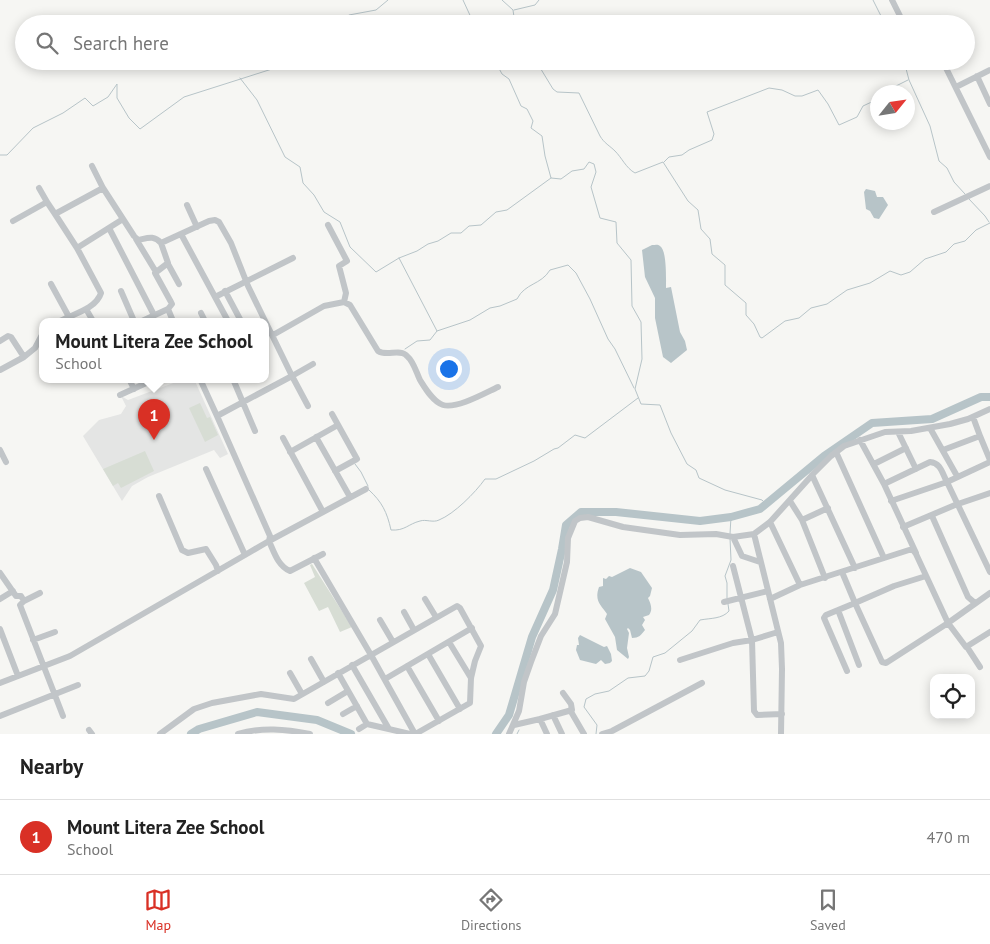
<!DOCTYPE html>
<html lang="en">
<head>
<meta charset="utf-8">
<style>
	:root { --surface:#fff; --page:#f6f6f6; --text:#222; --muted:#767676; --line:#e0e0e0; --accent:#d93025 }
	body { margin:0; font-family:"PT Sans",sans-serif; background:var(--page); color:var(--text) }
	.controls { position:absolute; right:15px; bottom:15px; display:grid; overflow:hidden; border-radius:10px; box-shadow:0 2px 12px #0003 }
	.controls button { width:45px; height:45px; display:grid; place-items:center; padding:0; border:0; border-bottom:1px solid var(--line); background:var(--surface); color:var(--text); font:25px sans-serif }
	.compass { position:absolute; left:870px; top:85px; width:45px; height:45px; border-radius:50%; background:var(--surface); box-shadow:0 2px 12px #0003; rotate:60deg }
	.you { position:absolute; left:448px; top:368px; width:18px; height:18px; margin:-12px; border:4px solid #fff; border-radius:50%; background:#1a73e8; box-shadow:0 0 0 8px #1a73e833 }
	.badge { display:grid; place-items:center; width:32px; height:32px; border-radius:50%; background:var(--accent); color:#fff; font-size:16px; font-weight:700 }
	.pin { position:absolute; translate:-50% -41px; filter:drop-shadow(0 1px 2px #0008) }
	.pin::after { content:''; position:absolute; top:26px; width:18px; height:15px; background:inherit; clip-path:polygon(0 0,100% 0,50% 100%) }
	.popup { position:absolute; left:39px; top:318px; width:230px; height:65px; box-sizing:border-box; display:grid; place-content:center; border-radius:10px; background:var(--surface); filter:drop-shadow(0 1px 4px #0005); font-size:16px; white-space:nowrap; color:var(--muted) }
	.popup b { font-size:19px; color:var(--text) }
	.popup::after { content:''; position:absolute; left:50%; top:100%; margin-left:-10px; border:10px solid transparent; border-top-color:var(--surface) }
	.list { margin:0; padding:0; list-style:none }
	h2 { display:flex; justify-content:space-between; align-items:center; height:65px; margin:0; padding:0 20px; font-size:21px }
	h2 small { font-size:16px; font-weight:400; color:var(--muted) }
	.list li { display:grid; grid-template-columns:32px 1fr auto; gap:15px; align-items:center; box-sizing:border-box; height:75px; padding:0 20px; border-top:1px solid var(--line) }
	.list b { display:block; font-size:19px; white-space:nowrap }
	.list p { margin:0; font-size:16px; white-space:nowrap; color:var(--muted) }
	.list em { font-size:16px; font-style:normal; color:var(--muted) }
	.icon { flex:none; width:28px; height:28px; fill:none; stroke:currentColor; stroke-width:2; stroke-linecap:round; stroke-linejoin:round }
	.map { position:relative; flex:none; width:990px; height:734px; overflow:hidden }
	.search { position:absolute; background:var(--surface); box-shadow:0 2px 12px #0003; left:15px; right:15px; top:15px; height:55px; display:flex; align-items:center; gap:12px; box-sizing:border-box; padding:0 18px; border-radius:28px; color:var(--muted); font-size:19px }
	.sheet { height:140px; background:var(--surface) }
	nav { display:flex; justify-content:space-around; align-items:center; box-sizing:border-box; height:70px; border-top:1px solid var(--line); background:var(--surface); font-size:14px; color:var(--muted) }
	nav a { display:grid; justify-items:center; gap:2px }
	nav .on { color:var(--accent) }
	.map>svg:first-child { display:block }
	.built { fill:#e4e5e4 }
	.green { fill:#d7ddd4 }
	.water { fill:#b7c4c8 }
	.lines { fill:none; stroke-linecap:round; stroke-linejoin:round }
	.stream { stroke:#b7c4c8; stroke-width:1 }
	.river { stroke:#b7c4c8; stroke-width:8 }
	.minor { stroke:#c1c5c8; stroke-width:6 }
</style>
</head>
<body>
<div class="map">
<svg width="990" height="734" viewBox="0 0 990 734">
	<rect width="100%" height="100%" fill="#f6f6f3"/>
	<path class="built" d="M184 379H194L228 454 220 458 214 450 148 477 132 486 122 501 83 436 99 420 121 414 126 406 121 396 128 400Z"/>
	<path class="green" d="M200 403 207 418 210 417 218 435 205 442 189 408Z
		M145 451 154 471 121 488 118 483 113 486 103 469Z
		M312 564 352 627 340 632 328 607 319 611 304 583 315 577 310 565Z"/>
	<path class="water" d="M866 189 875 191 877 197H883L888 205 879 219 874 218 870 211 866 209 864 192Z
		M652 245C655 245 658 244 660 246 667 250 666 280 666 288L671 287 680 332 685 341 687 350 671 363 663 357 655 318V298L645 277 642 250Z
		M630 568 641 572 652 588 650 596 648 598C651 604 653 610 649 615L643 617 645 620 642 625 645 630C641 635 639 638 632 638L630 630 628 628 627 629 629 633 627 648 629 657 628 659 617 650 615 637 605 619 607 614C601 605 594 601 599 587L603 586V578L606 579 609 576 612 577Z
		M580 635 604 647 607 646 611 654 612 661 610 663 605 664 601 660 596 664 580 660 576 650 577 645H579L578 638Z"/>
	<g class="lines">
		<path class="stream" d="M463 0 474 24
			M502 0 513 10 515 24
			M873 0 885 24
			M514 10 535 5 539 0
			M338 24 349 15 376 10 388 0
			M495 61 502 74 509 79 521 106 527 109 533 121 531 128 542 136 545 156 551 178 561 179 572 171 584 169 589 162 594 164 596 172 591 187 600 218 616 222 617 243 631 260 632 306 641 322 642 359 635 389 641 404 660 405 671 433 687 464 696 470 699 478 725 490 762 500 766 504
			M536 61 553 89 557 92 579 93 600 136C604 143 610 146 615 151 622 158 626 168 635 173L663 162 688 201 698 210 701 229 710 239 712 254 725 265V285L746 303V315L754 324 760 337 762 338 785 321 799 318 811 308 827 304 847 290 870 283 890 271 901 275 910 272 925 259 946 252 954 244 965 241 976 230 990 223
			M904 61 909 80 930 126 939 161 947 168 954 182 965 194
			M240 78 257 100 285 157 300 167 303 183 314 195 324 212 340 222 350 247 376 272 399 258 417 251 428 244 438 241 451 233H461L469 226 481 225 496 212 507 210 551 178
			M884 92 908 80
			M0 155H7L33 128 63 113 85 98 93 106 108 97 117 84V98L129 118 140 129 184 97 272 69 279 61
			M664 162 669 157 682 155 689 150 712 140 714 134 707 112 769 88 782 90 795 96H802L818 90 828 104 839 125 857 117 863 106 878 99
			M969 199 985 216 989 222
			M399 258 437 331 430 340 417 341 405 349
			M437 331 470 320 490 308 500 306 517 299C525 283 541 285 550 270L568 265 576 273 590 299 608 339 615 349 634 388
			M355 464 361 472 368 486
			M369 490C382 502 387 512 391 530 405 531 408 524 420 521 426 519 433 523 439 520 454 514 475 493 485 479H496L534 461 554 449 558 448 575 435 585 438 638 398
			M730 534 731 517
			M727 598V583L725 576 731 560 730 538
			M517 734 519 730
			M596 734 597 725 584 707 586 699 595 694 609 691 628 678 645 676 649 671 653 657 665 653 692 631 700 620C711 618 722 619 729 611L728 604"/>
		<path class="river" d="M191 734 199 729 257 712 317 720 351 734
			M496 734 509 715 532 637 553 590 562 549 566 525 581 512H616L700 521 731 517 760 509 824 456 872 423 932 419 981 397H990"/>
		<path class="minor" d="M892 0 904 24
			M922 61 927 67 940 64 945 66 990 157
			M977 76 990 104
			M956 87 990 70
			M92 166 103 188
			M39 188 47 202
			M187 205 197 227
			M934 212 990 186
			M13 221 47 202 55 214
			M328 225 347 261 339 266 346 293 344 302
			M109 228 154 315
			M181 234 228 321
			M136 239 156 272
			M161 243 168 263 155 273 171 302 172 304 168 309 173 321
			M77 248 123 219
			M168 264 179 284
			M51 284 69 317
			M121 291 134 321
			M225 291 241 321
			M215 297 293 258
			M86 309 93 321
			M201 313 205 321
			M142 321 168 309
			M273 335 324 306 344 302 350 305 378 351C387 357 400 348 407 356 414 362 416 372 420 380 425 388 433 402 443 405 457 409 485 393 498 387
			M0 341 8 336 11 337 24 357
			M0 370 24 357 35 348 43 333
			M129 379 134 389
			M200 379 217 416
			M233 379 255 431
			M120 395 155 379
			M308 406 292 376 313 364
			M332 414 357 459 335 471
			M973 417 980 436
			M930 428 957 476
			M898 432 916 469
			M316 437 350 497
			M283 438 323 512
			M860 440 884 484 916 553
			M0 450 6 462
			M943 450 980 436 990 460
			M290 452 338 425
			M836 452 884 558
			M990 462 947 482 990 572
			M874 464 906 448
			M206 469 245 555
			M812 475 855 568
			M884 484 930 462C941 463 942 473 947 482L891 501
			M159 496 182 550 188 553 206 549 216 565 218 571
			M790 501 802 520 825 578
			M932 516 968 597 975 603
			M802 520 828 508
			M770 522 800 585
			M903 527 955 505 990 493
			M754 534 781 643 782 669 781 734
			M733 537 742 556 760 562
			M323 554 290 571C278 566 274 552 269 541L366 489
			M314 558 371 655 415 734
			M842 572 855 603 826 615 824 618 847 671
			M0 573 16 596H21L24 601
			M926 576 894 586 855 603 882 662 886 663 948 623 966 647 990 632
			M40 593 24 601 20 605 63 716
			M0 599 13 591
			M425 599 436 617
			M770 599 800 585 909 550H913L916 554 948 623 990 593
			M724 602 768 591
			M838 610 859 665
			M404 612 414 630
			M380 620 393 642
			M0 629 18 676
			M778 632 752 640 754 711 757 715 782 714
			M33 640 55 632
			M449 642 471 678
			M967 647 980 667
			M428 654 460 709
			M311 659 324 682
			M680 660 733 643 752 640 733 566
			M352 665 389 729
			M407 666 439 721
			M290 673 302 694
			M338 673 367 724
			M385 679 472 628
			M0 683 70 656 245 555 269 541 270 536 217 416 292 376 248 286 231 243 219 222 215 220 209 221 161 243C154 235 148 238 138 240L134 236 103 188 55 214 77 248 101 293C96 309 73 314 60 321
			M328 703 348 691
			M570 710 584 734
			M343 714 357 706
			M553 715 562 734
			M0 716 78 685
			M540 719 572 710 571 704 563 693
			M514 725 540 719 547 734
			M359 729 367 724 410 734
			M89 730 92 734
			M160 734 194 709 212 703 261 694 294 699 457 606 460 608 481 646 475 661 471 678 470 703 417 733 412 734
			M238 734C262 727 285 729 310 734
			M509 734 519 711 524 682 531 662 541 636 555 614 567 562 568 538 575 521 580 518 588 517 623 527 680 535 716 534 733 537 754 534 770 522 814 473 831 456 844 446 885 432 911 431 950 424 968 419 990 409
			M602 734 612 731 702 683"/>
	</g>
</svg>
<div class="controls">
<button><svg class="icon" aria-label="locate" viewBox="0 0 24 24"><circle cx="12" cy="12" r="6"/><path d="M12 2v4M12 18v4M2 12h4M18 12h4"/></svg></button>
</div>
<svg class="compass" viewBox="-18 -18 36 36"><path d="M0-13l5 13h-10z" fill="#e53935"/><path d="M0 13l5-13h-10z" fill="#767676"/></svg>
<div class="you"></div>
<div class="pin badge" style="left:154px;top:440px">1</div>
<div class="popup"><b>Mount Litera Zee School</b>School</div>
<div class="search"><svg class="icon" aria-label="search" viewBox="0 0 24 24"><circle cx="10" cy="10" r="6"/><path d="M15 15l6 6"/></svg>Search here</div>
</div>
<section class="sheet">
<h2>Nearby<small></small></h2>
<ul class="list">
<li><span class="badge">1</span><div><b>Mount Litera Zee School</b><p>School</p></div><em>470 m</em></li>
</ul>
</section>
<nav>
<a class="on"><svg class="icon" aria-label="map" viewBox="0 0 24 24"><path d="M3 6l6-2 6 2 6-2v14l-6 2-6-2-6 2zM9 4v14M15 6v14"/></svg>Map</a>
<a><svg class="icon" aria-label="directions" viewBox="0 0 24 24"><path d="M12 3l9 9-9 9-9-9zM9 14v-3h6M13 9l2 2-2 2"/></svg>Directions</a>
<a><svg class="icon" aria-label="saved" viewBox="0 0 24 24"><path d="M7 4h10v16l-5-4-5 4z"/></svg>Saved</a>
</nav>
</body>
</html>
